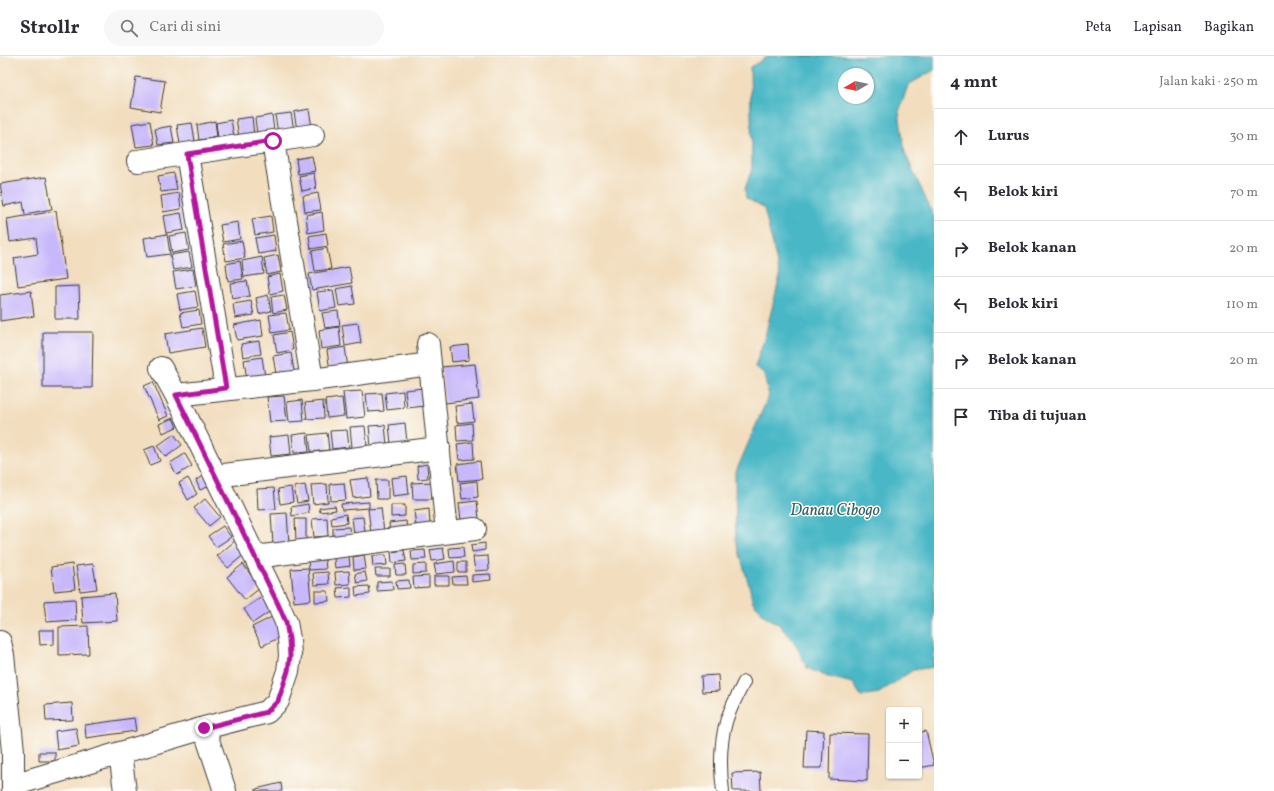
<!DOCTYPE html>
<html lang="id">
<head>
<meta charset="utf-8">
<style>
	:root { --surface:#fff; --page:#f7f7f7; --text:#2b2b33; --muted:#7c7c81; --line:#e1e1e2 }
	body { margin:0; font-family:Vollkorn,serif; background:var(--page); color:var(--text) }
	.controls { position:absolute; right:12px; bottom:12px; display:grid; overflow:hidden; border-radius:4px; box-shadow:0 1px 3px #0004 }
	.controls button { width:36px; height:36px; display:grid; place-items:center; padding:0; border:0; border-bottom:1px solid var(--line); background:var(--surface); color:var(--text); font:20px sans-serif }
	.compass { position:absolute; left:838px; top:12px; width:36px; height:36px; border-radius:50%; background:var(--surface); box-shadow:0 1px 3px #0004; rotate:261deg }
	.stop { position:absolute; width:12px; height:12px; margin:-9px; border:3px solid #b5179e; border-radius:50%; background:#fff }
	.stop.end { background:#b5179e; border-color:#fff; box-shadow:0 1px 4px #0008 }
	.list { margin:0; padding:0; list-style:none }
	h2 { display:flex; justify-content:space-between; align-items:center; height:52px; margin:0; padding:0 16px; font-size:17px }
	h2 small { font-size:13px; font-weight:400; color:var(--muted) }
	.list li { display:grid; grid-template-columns:26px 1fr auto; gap:12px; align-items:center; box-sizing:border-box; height:56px; padding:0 16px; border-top:1px solid var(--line) }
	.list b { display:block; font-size:15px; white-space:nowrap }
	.list em { font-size:13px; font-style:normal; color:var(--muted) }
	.icon { flex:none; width:22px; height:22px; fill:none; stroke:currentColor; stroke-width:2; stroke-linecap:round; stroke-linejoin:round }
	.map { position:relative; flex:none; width:934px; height:735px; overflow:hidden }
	header { display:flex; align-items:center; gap:24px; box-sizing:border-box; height:56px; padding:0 20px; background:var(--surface); border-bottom:1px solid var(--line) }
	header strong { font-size:19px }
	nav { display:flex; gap:22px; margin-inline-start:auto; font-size:14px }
	.search { width:280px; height:36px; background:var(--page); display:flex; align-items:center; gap:10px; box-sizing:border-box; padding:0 14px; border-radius:22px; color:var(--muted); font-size:15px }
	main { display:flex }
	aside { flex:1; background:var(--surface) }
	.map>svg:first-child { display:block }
	.water { fill:#4ab7c6; stroke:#336a71; fill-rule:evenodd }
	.building { fill:#c8b8fb }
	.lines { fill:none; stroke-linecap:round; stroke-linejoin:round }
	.lane-casing { stroke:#3c3934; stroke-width:14 }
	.street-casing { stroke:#3c3934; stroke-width:24 }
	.secondary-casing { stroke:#3c3934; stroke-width:24 }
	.lane { stroke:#fff; stroke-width:12 }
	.street { stroke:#fff; stroke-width:22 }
	.secondary { stroke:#fff; stroke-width:22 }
	.route { stroke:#b5179e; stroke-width:5 }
	.labels { text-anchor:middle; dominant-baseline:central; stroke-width:3; stroke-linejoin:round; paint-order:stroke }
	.water-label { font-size:16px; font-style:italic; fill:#316268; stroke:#fdfcf7 }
</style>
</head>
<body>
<header>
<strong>Strollr</strong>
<div class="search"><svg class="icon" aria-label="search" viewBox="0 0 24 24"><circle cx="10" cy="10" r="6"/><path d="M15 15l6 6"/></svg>Cari di sini</div>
<nav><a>Peta</a><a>Lapisan</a><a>Bagikan</a></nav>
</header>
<main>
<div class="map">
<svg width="934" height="735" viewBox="0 0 934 735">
	<rect width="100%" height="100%" fill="#fdfcf7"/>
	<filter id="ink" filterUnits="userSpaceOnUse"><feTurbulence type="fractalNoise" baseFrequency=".025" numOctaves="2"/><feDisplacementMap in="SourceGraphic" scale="8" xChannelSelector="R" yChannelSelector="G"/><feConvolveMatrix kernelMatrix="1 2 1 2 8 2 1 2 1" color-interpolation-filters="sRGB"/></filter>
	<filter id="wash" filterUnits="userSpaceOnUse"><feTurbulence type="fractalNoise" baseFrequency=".012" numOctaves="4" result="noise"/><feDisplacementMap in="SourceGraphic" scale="16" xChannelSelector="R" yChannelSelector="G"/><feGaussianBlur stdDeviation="0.9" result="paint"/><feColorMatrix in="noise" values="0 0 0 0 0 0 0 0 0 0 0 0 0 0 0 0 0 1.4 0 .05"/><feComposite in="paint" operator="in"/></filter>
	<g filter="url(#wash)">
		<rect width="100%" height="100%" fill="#f2debf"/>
		<path class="water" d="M769 0H934V14L908 29 899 56 905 97 934 161V611L913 614 879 637 861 640 853 627 828 621 807 612 797 590 780 569 765 560 752 545 750 533 736 485 735 418 769 339 763 316 755 311 765 280 780 220 764 152 746 142 745 133 752 112 750 11ZM844 18H868V42H844Z"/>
		<g id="blocks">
			<path class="building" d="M136 21 165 25 160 56 131 51Z
				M309 53 312 72 297 74 294 56Z
				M291 57 294 74 278 77 275 59Z
				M272 59 274 75 257 78 255 62Z
				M252 61 254 79 239 81 236 63Z
				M231 64 234 80 218 82 216 67Z
				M150 65 154 89 136 91 132 68Z
				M215 65 217 81 199 84 197 69Z
				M192 67 195 85 180 88 177 69Z
				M171 70 174 87 158 89 155 73Z
				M312 100 315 115 298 118 296 103Z
				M174 117 177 134 161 136 158 120Z
				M314 117 316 132 302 135 299 120Z
				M46 121 52 153 25 158 23 146 4 150 0 128Z
				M179 137 181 153 163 156 161 140Z
				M318 137 321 154 305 156 303 140Z
				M56 155 66 223 18 230 14 202 38 198 36 182 10 186 7 163Z
				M322 156 324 174 308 177 306 159Z
				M181 157 184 174 166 177 163 160Z
				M271 160 273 176 255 179 252 163Z
				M238 166 240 183 223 186 220 169Z
				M186 177 189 194 172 197 169 180Z
				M326 177 328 190 311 193 309 180Z
				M167 178 170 198 147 201 144 182Z
				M274 179 276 195 258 198 255 182Z
				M242 185 245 202 226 205 223 188Z
				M327 192 331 213 315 215 312 195Z
				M189 196 192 211 173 214 170 199Z
				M278 199 281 216 267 219 264 202Z
				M262 201 264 218 244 221 242 205Z
				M240 205 243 223 228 225 226 208Z
				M349 211 352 227 312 234 309 218Z
				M193 213 196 230 176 233 173 216Z
				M280 218 283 235 270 238 267 221Z
				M247 225 250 240 232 243 230 227Z
				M79 230 80 263H55V231Z
				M352 230 355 248 339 250 336 233Z
				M333 234 336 252 320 255 317 236Z
				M31 235 34 260 0 265V239Z
				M195 235 198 251 180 254 177 238Z
				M268 239 271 255 259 258 256 242Z
				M284 239 287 254 273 257 271 241Z
				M251 245 254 259 235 262 233 248Z
				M199 254 201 268 183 271 180 257Z
				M338 255 340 270 325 272 322 257Z
				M286 257 289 274 272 277 269 259Z
				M261 264 263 280 237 284 234 269Z
				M358 267 361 287 345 290 342 269Z
				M339 271 341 290 321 293 319 274Z
				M202 272 205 291 168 297 165 278Z
				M43 276H93L92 332H43Z
				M290 276 293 294 277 297 274 279Z
				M259 285 261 298 243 301 241 288Z
				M468 289 469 304 452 306 450 291Z
				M345 291 348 312 330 315 327 294Z
				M291 297 294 315 276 318 273 300Z
				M262 301 265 321 247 324 244 304Z
				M475 308 479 343 445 347 441 311Z
				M153 326 168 360 159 364 144 330Z
				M423 332 425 350 407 352 405 334Z
				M362 335 365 361 346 363 343 336Z
				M403 335 404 352 387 354 385 337Z
				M382 337 384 355 368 356 366 338Z
				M284 340 287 365 270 366 267 341Z
				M342 342 344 360 327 362 325 344Z
				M302 344 304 365 289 366 287 346Z
				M323 345 324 362 307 363 305 347Z
				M472 348 474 365 457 367 455 350Z
				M173 362 177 371 163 377 159 368Z
				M405 367 407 386 391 388 389 369Z
				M472 367 473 384 457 385 456 369Z
				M385 369 387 389 371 391 369 370Z
				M365 370 367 390 352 392 350 371Z
				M347 374 349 391 332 393 330 375Z
				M307 377 309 396 294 397 292 379Z
				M327 377 329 394 311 396 309 379Z
				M174 378 182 389 166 401 157 390Z
				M289 379 291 398 271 400 269 381Z
				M473 386 474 403 459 404 457 388Z
				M154 390 160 405 150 409 144 394Z
				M185 398 192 410 177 419 170 407Z
				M480 405 482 423 459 425 457 408Z
				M427 408 428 422 418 423 417 410Z
				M209 418 214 428 200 434 196 424Z
				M407 420 409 438 393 440 391 422Z
				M188 422 197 438 188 444 179 427Z
				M368 422 370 440 353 442 350 424Z
				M376 424H388V443H377Z
				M477 425 478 441 462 443 460 427Z
				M432 426V443H413L412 427Z
				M344 427 346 444 331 445 330 428Z
				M327 428 328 446 313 448 311 429Z
				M305 429 308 445 297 447 294 431Z
				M291 431 293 446 280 448 278 433Z
				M274 432 276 453 258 454 257 433Z
				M205 443 220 461 209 470 194 452Z
				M477 445 479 463 461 465 459 447Z
				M369 446V452L342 454 341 448Z
				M308 448 309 457 292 460 291 451Z
				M391 449H405V460L391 461Z
				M335 450 336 454 320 456 319 452Z
				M381 452 384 476 371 477 368 453Z
				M429 453 430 469 416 470 414 455Z
				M287 457 289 488 273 489 271 458Z
				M346 458 347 467 332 469 331 461Z
				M363 461 365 476 354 478 352 462Z
				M327 462 328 480 314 481 312 463Z
				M295 463H306V485H296Z
				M406 465 407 475 390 477 389 467Z
				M223 470 231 481 216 491 208 480Z
				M349 471 350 482H333V472Z
				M236 484 247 496 228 512 217 500Z
				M485 487V494L472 496 471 489Z
				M463 491 464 501 450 502 449 492Z
				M443 492 445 503 432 505 430 494Z
				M404 494 406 505 392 507 391 496Z
				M425 494 426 503 412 504 411 495Z
				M364 499 366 513 354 514 353 501Z
				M386 499 387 509 373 510 372 500Z
				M349 500 350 510 335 512 334 502Z
				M488 500 489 514 475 515 473 501Z
				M325 504 326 513 309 514 308 505Z
				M454 505 455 516 436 518 434 508Z
				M458 506H466V516H458Z
				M72 508 75 533 54 535 51 511Z
				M93 508 97 533 80 535 76 510Z
				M243 508 260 532 245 544 227 521Z
				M405 508 406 519H396L395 509Z
				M426 508V517L413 518V509Z
				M308 512 311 544 294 546 291 513Z
				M375 513H390V520H376Z
				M349 515 350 528 336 529 335 516Z
				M328 516 329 528 314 529 313 517Z
				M365 516 367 525 357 527 355 518Z
				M490 518 491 524 472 526V519Z
				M429 520V531L414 532 413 521Z
				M434 520H449V529H434Z
				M466 520 467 528H453L452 521Z
				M409 524 410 532 397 533 396 525Z
				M392 525 393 534 377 535V526Z
				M369 530 370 538 356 540 355 531Z
				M351 531V541L338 542 337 532Z
				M315 535H328L329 545 315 546Z
				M115 537 117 565 83 567 81 540Z
				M262 541 272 554 253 567 244 553Z
				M75 543 76 564 46 566 44 545Z
				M274 560 284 579 262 590 252 571Z
				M88 570 89 598 59 599V571Z
				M39 574H54V588L40 589Z
				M718 619 719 635 702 636 701 620Z
				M72 647 73 664 46 665 45 649Z
				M134 662 136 675 86 682 85 669Z
				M76 672 79 690 57 694 55 675Z
				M806 674 824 675 822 712H804Z
				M926 675 934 709 919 712V677Z
				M830 677 868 678 867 725 829 723Z
				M39 696H55V705H39Z
				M760 716 761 735H733L732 717Z
				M281 727 282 735H256V733Z"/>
		</g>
	</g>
	<g filter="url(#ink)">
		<use href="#blocks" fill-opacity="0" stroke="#3c3934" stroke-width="1"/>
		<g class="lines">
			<g class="lane-casing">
				<path id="lane" d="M723 735C720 713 720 688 726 666 730 652 738 639 744 626"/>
			</g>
			<g class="street-casing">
				<path id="street" d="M273 85 312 324
					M187 98 226 332
					M138 105 313 79
					M428 288 447 476
					M176 339 312 324 430 308
					M216 420 439 392
					M255 501 475 473
					M204 672 225 735
					M120 697 125 735
					M13 729 204 672 267 656 278 645 288 615 290 600 289 583 286 566 278 548 176 339 161 312"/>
			</g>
			<g class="secondary-casing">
				<path id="secondary" d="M0 586 3 599 13 695V735"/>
			</g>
			<use href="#lane" class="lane"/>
			<use href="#street" class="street"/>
			<use href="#secondary" class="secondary"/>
		</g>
	</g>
	<g class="lines" filter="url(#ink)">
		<path class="route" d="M204 672 267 656 278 645 288 615 290 600 289 583 286 566 278 548 176 339 226 332 187 98 273 85"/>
	</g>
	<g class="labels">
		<g class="water-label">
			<text x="835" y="455">Danau Cibogo</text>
		</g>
	</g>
</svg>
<div class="controls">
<button>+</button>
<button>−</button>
</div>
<svg class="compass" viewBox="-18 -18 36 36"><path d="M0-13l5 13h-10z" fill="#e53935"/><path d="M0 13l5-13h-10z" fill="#7c7c81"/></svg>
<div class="stop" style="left:273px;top:85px"></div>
<div class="stop end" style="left:204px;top:672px"></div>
</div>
<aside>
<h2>4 mnt<small>Jalan kaki · 250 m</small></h2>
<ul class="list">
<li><svg class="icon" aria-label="ahead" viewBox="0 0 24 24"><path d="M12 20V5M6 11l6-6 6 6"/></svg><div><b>Lurus</b></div><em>30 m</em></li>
<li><svg class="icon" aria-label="left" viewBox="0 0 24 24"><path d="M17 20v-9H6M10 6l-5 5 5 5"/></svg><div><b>Belok kiri</b></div><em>70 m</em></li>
<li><svg class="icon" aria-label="right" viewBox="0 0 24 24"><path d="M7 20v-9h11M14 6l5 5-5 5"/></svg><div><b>Belok kanan</b></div><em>20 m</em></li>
<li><svg class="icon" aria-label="left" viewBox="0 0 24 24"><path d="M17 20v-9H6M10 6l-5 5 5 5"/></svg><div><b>Belok kiri</b></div><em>110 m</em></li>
<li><svg class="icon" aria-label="right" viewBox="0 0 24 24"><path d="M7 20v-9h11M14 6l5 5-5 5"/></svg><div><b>Belok kanan</b></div><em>20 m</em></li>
<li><svg class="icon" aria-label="arrive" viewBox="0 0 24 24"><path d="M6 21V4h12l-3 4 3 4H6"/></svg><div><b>Tiba di tujuan</b></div></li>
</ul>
</aside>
</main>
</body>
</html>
